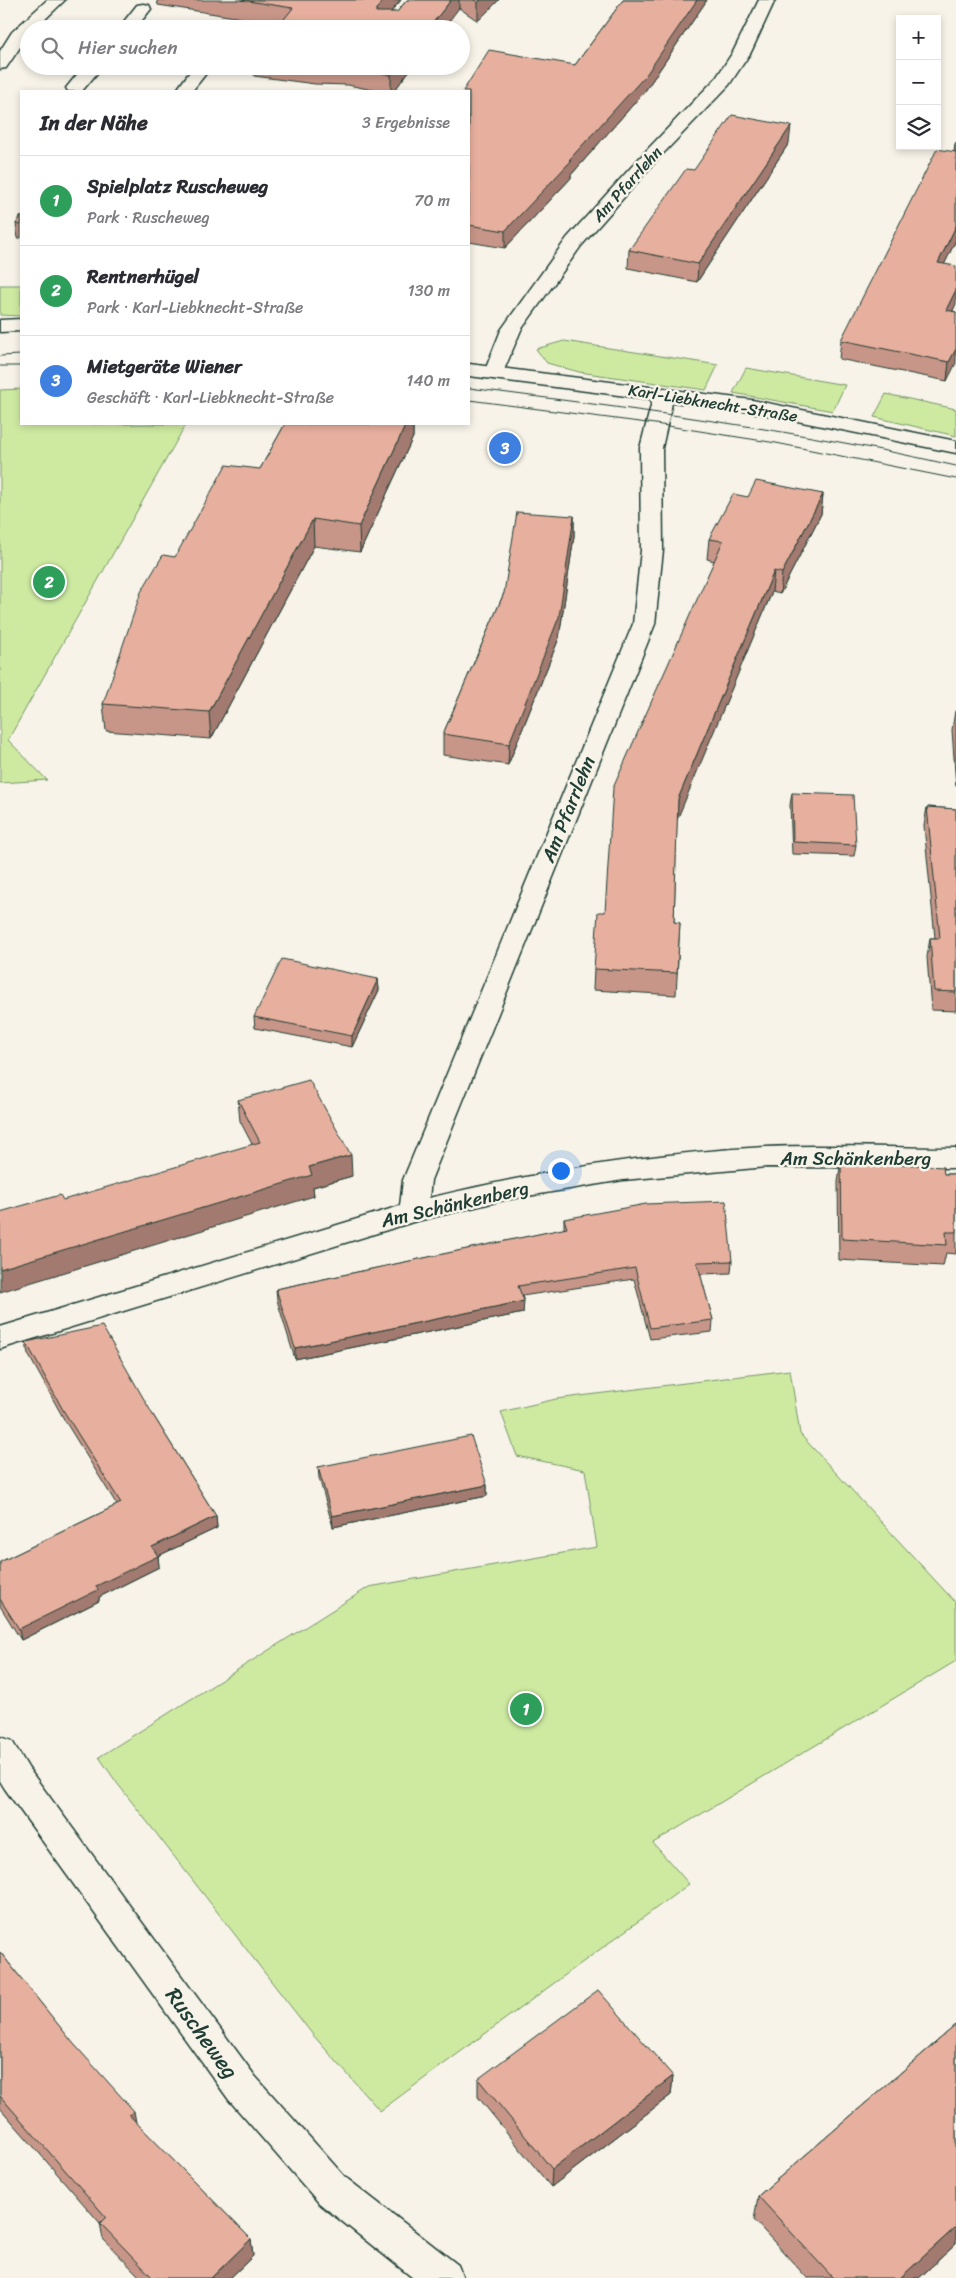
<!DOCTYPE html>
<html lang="de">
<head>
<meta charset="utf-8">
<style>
	:root { --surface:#fff; --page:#f7f7f7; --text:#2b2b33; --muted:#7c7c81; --line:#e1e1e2; --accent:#ea580c }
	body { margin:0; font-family:Sriracha,sans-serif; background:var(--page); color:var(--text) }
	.controls { position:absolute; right:15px; top:15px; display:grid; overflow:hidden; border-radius:0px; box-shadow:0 2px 8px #0003 }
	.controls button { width:45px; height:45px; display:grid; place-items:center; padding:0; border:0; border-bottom:1px solid var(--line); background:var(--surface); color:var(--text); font:25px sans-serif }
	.you { position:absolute; left:560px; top:1170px; width:18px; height:18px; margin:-12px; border:4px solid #fff; border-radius:50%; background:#1a73e8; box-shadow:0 0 0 8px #1a73e833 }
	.badge { display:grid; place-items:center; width:32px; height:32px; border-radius:50%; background:var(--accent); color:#fff; font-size:16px; font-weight:700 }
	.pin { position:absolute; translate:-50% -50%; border:2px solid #fff; box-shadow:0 1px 5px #0006 }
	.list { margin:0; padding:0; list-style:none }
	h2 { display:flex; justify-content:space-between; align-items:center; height:65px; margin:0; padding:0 20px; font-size:21px }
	h2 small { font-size:16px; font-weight:400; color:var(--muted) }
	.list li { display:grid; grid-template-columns:32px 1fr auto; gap:15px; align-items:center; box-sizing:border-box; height:90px; padding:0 20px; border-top:1px solid var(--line) }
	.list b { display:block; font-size:19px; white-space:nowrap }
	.list p { margin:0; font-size:16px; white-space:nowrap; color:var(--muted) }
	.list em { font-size:16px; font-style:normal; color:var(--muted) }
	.icon { flex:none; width:28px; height:28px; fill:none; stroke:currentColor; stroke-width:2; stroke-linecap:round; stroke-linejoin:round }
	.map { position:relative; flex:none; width:956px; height:2278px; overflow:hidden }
	.search { position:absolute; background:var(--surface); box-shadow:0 2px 8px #0003; left:20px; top:20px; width:450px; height:55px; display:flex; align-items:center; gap:12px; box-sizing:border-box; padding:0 18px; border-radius:28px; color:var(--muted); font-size:19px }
	.panel { position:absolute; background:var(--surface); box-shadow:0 2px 8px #0003; left:20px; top:90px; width:450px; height:335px; border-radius:0px }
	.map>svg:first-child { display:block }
	.green { fill:#ceeaa1; stroke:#76946a }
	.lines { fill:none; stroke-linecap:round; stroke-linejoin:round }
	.lane-casing { stroke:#1f3d34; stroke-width:3 }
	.street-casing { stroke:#1f3d34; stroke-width:3 }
	.secondary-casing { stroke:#1f3d34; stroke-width:3 }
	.lane { fill:#f7f3e8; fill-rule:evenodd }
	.street { fill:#f7f3e8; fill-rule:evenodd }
	.secondary { fill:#f7f3e8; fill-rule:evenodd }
	.tram { stroke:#1f3d34; stroke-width:1 }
	.wall { fill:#c79688; stroke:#1f3d34 }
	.shaded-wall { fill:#a27a6f; stroke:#1f3d34 }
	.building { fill:#e7af9e; stroke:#1f3d34 }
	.labels { text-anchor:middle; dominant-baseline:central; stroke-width:5; stroke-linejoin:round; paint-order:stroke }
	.far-street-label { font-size:16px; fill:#1f3d34; stroke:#f7f3e8 }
	.street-label { font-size:19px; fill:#1f3d34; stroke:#f7f3e8 }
	.near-street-label { font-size:22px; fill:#1f3d34; stroke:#f7f3e8 }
</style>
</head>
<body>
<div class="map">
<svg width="956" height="2278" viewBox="0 0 956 2278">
	<rect width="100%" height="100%" fill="#f7f3e8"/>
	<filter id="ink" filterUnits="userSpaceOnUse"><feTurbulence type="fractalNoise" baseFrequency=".02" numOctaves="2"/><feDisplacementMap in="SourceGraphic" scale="10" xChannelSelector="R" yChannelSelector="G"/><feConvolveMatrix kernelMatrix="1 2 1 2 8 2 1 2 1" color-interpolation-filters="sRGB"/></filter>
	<g filter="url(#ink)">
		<path class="green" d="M0 285H21V316L0 315Z
			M564 341 718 365 706 390 579 372 547 363 536 349Z
			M746 368 845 385 833 411 733 393Z
			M21 389V424H186L8 740 47 780 0 783V390Z
			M886 394 956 409V436L874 417Z
			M790 1370 800 1434 956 1603V1661L653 1843 689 1884 380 2111 313 2035 117 1783 99 1757 369 1587 597 1547 585 1470 517 1456 501 1412 556 1399Z"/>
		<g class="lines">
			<g class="lane-casing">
				<path id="lane" d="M143 4 149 5 151 9 135 29H118L137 5Z
					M236 19 242 20 245 24 242 29H225L230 20Z
					M84 66H103L82 91H68L66 88Z
					M194 66H212L192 91H176Z"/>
			</g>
			<g class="street-casing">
				<path id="street" d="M47 0H65L35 29H29V34L6 68 0 69V51L12 32Z
					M759 0H775L751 52 729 85 656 161 581 246 521 330 501 377 494 379 487 377 484 373 501 330 567 238 644 153 716 78 733 52Z
					M664 388 671 390 674 394 662 448 663 550 655 624 431 1180 429 1198C540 1171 652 1153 766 1147 829 1144 893 1148 956 1148V1168L767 1167 623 1180 504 1200 413 1222 0 1349V1327L400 1206 403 1180 633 624 641 550 640 448 654 394 657 390Z
					M0 1737 12 1741 29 1769 255 2076 345 2177 458 2265 463 2278H413L319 2203 229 2100 5 1789 0 1781Z"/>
			</g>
			<g class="secondary-casing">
				<path id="secondary" d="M21 319V331L0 332V320Z
					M469 364 752 400 956 441V453L752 412 469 376Z"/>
			</g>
			<use href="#lane" class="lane"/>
			<use href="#street" class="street"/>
			<use href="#secondary" class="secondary"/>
			<path class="tram" d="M0 356 21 355
				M0 366H21
				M469 388C632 409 795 429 956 466
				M469 400 655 424 776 443 956 479"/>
		</g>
		<path class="wall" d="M157 0H401L391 12H397L407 0H499L478 21 459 8 280 24 158 5Z
			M623 0H707L645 91 571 175V178L505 248 469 242V91L575 65Z
			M254 66H413L394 91H378L348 85 315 84 254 76Z
			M956 142V240L944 264 953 311 956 312 947 381 839 359 841 340 954 152 955 144Z
			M789 143 697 282 628 268 629 250 694 170Z
			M21 216V238H18L16 224Z
			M285 424H413V437L360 552 314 546 211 739 106 731 103 704 175 557 260 469Z
			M823 494 821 514 780 594 772 592 677 818 674 922 680 923 676 995 593 990 594 969 605 912 714 561 707 559 709 539 748 497Z
			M574 516V536L559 638 508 765 443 755V734L504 593Z
			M955 711H956V786L952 730Z
			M792 793 856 845 854 856 792 854 790 805Z
			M927 807 956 809V1011L931 1010 927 957 930 938H935L924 826Z
			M378 979 379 990 352 1047 255 1028 254 1017Z
			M238 1100 352 1176 313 1187 314 1196 252 1144 240 1121Z
			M841 1160 944 1174H956V1254L946 1253 943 1266 839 1260 838 1182Z
			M564 1219 732 1261 731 1273 700 1274 713 1320 712 1332 650 1339 634 1279 522 1296 523 1313 295 1359 277 1300 276 1289 564 1229Z
			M26 1342 153 1415 216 1516 217 1528 158 1556 159 1567 99 1597V1601L21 1640 0 1606V1562L117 1505 65 1421 28 1354Z
			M318 1467 487 1485V1496L333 1527 319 1478Z
			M0 1952 136 2123 251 2239 253 2256 230 2278H141L103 2239 100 2223 0 2108Z
			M956 2025V2244L919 2278H807L754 2220 758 2196Z
			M673 2076 671 2095 551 2187 478 2097V2079Z"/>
		<path class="shaded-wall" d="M385 0H401L377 28 376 9Z
			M451 0H459V8L443 29H428Z
			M481 0H499L478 21V3Z
			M697 0H707L645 91 571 175V178L505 248V231Z
			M398 66H413L394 91H391V75Z
			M791 126 789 143 697 282 698 264Z
			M956 226V240L936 282 938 263Z
			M956 290V304L944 330 946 310Z
			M956 349V363L947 381 949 362Z
			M406 424H413V437L360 552 359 526Z
			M823 494 821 514 780 594 782 573Z
			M574 516V536L559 638 508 765 509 744Z
			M313 519 314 546 211 739 209 712Z
			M774 571 772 592 677 820 678 799Z
			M378 979 379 990 352 1047V1036Z
			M351 1155 352 1176 313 1187 314 1196 0 1292V1269L309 1167Z
			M524 1301 523 1313 295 1359V1348Z
			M487 1485V1496L333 1527 332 1516Z
			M216 1516 217 1528 158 1556 159 1567 99 1597V1601L21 1640 19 1629 96 1586 152 1547Z
			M673 2076 671 2095 551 2187 552 2169Z
			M134 2111 137 2128 129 2115Z
			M956 2227V2244L919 2278H900Z
			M251 2239 253 2256 230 2278H211Z"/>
		<path class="building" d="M241 0H385L376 9V12H397L407 0H451L428 29H276L293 8Z
			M474 0H481L478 3Z
			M623 0H697L646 75 569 160 571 161 505 231 469 225V91H463L489 50 575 65Z
			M349 66H398L391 75Z
			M732 115 791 126 698 264 629 250 686 169 694 170Z
			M937 149 956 152V226L938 263 956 266V290L946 310 956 312V349L949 362 841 340Z
			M21 216V225L16 224Z
			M285 424H406L359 526 313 519 209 712 103 704 141 592 163 555 175 557 226 465 260 469Z
			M756 481 823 494 782 573 774 571 678 799 674 922 680 923 677 973 594 969 598 912H605L613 788 723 541 709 539 733 494 748 497Z
			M517 512 574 516 559 617 509 744 443 734 504 593Z
			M792 793 853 795 856 845 793 842Z
			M927 807 956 809V992L934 991 930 938H940Z
			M282 959 378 979 352 1036 254 1017Z
			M309 1080 351 1155 309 1167 312 1175 0 1269V1212L60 1195 63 1200 260 1142 238 1100Z
			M841 1160 943 1167 944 1174H956V1232H946L947 1245 842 1239Z
			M726 1201 732 1261 697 1262 713 1320 650 1328 635 1268 518 1286 524 1301 295 1348 276 1289 567 1228 564 1219 646 1204Z
			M102 1326 153 1415 216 1516 152 1547 158 1556 96 1586 98 1590 19 1629 0 1599V1562L121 1503 63 1410 26 1342Z
			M471 1436 487 1485 332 1516 318 1467Z
			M0 1952 73 2043 134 2111 129 2115 251 2239 211 2278H153L100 2223 106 2217 0 2096Z
			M598 1990 673 2076 552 2169 478 2079Z
			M956 2025V2227L900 2278H833L758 2196Z"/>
	</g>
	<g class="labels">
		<g class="far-street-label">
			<text transform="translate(627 184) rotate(-48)">Am Pfarrlehn</text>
			<text transform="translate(713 403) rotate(9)">Karl-Liebknecht-Straße</text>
		</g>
		<g class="street-label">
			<text transform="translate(568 809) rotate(-68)">Am Pfarrlehn</text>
			<text x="856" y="1158">Am Schänkenberg</text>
			<text transform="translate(455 1204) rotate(-13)">Am Schänkenberg</text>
		</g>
		<g class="near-street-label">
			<text transform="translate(202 2033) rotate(54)">Ruscheweg</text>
		</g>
	</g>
</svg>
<div class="controls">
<button>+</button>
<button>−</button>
<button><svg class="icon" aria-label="layers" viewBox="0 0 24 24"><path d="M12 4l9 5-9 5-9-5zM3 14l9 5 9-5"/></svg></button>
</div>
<div class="you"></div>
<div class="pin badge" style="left:526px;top:1709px;background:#2e9e5b">1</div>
<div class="pin badge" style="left:49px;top:582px;background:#2e9e5b">2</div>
<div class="pin badge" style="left:505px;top:448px;background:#3f7fe0">3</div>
<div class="search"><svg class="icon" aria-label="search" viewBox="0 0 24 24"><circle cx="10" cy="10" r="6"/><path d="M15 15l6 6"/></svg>Hier suchen</div>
<section class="panel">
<h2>In der Nähe<small>3 Ergebnisse</small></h2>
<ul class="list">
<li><span class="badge" style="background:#2e9e5b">1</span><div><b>Spielplatz Ruscheweg</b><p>Park · Ruscheweg</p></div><em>70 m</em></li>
<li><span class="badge" style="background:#2e9e5b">2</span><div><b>Rentnerhügel</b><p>Park · Karl-Liebknecht-Straße</p></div><em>130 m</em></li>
<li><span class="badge" style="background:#3f7fe0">3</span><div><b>Mietgeräte Wiener</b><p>Geschäft · Karl-Liebknecht-Straße</p></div><em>140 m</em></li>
</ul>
</section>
</div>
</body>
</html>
